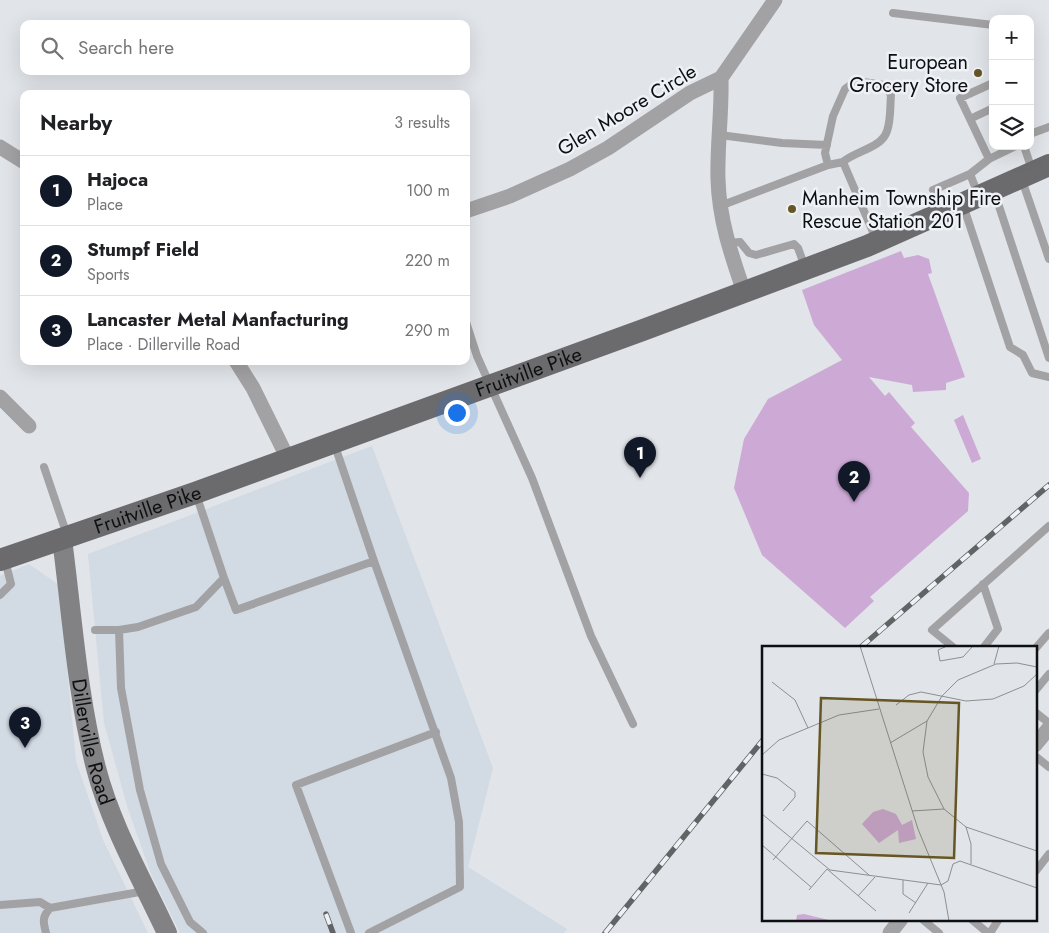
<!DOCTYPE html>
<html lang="en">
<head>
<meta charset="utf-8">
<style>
	:root { --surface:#fff; --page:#f6f6f6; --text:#202124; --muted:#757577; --line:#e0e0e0; --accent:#111827 }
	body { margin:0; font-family:Jost,sans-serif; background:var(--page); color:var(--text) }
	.controls { position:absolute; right:15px; top:15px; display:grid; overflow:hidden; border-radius:10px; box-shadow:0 5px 20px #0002 }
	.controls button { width:45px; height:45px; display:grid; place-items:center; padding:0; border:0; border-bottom:1px solid var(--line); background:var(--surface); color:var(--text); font:25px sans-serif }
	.you { position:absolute; left:456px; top:412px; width:18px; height:18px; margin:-12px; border:4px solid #fff; border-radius:50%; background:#1a73e8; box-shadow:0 0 0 8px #1a73e833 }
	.badge { display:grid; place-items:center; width:32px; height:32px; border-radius:50%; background:var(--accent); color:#fff; font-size:16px; font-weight:700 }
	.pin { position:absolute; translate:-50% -41px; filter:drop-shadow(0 1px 2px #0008) }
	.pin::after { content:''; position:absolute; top:26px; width:18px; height:15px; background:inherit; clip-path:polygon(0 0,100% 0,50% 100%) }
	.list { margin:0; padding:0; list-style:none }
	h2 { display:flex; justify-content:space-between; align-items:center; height:65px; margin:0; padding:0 20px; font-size:21px }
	h2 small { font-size:16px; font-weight:400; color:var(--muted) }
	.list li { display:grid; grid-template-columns:32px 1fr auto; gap:15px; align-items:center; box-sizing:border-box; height:70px; padding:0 20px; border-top:1px solid var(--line) }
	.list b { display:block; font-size:19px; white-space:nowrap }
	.list p { margin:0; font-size:16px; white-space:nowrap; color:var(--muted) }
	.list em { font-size:16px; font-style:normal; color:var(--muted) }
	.icon { flex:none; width:28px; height:28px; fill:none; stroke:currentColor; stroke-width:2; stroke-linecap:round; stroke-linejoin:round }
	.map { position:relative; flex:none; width:1049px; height:933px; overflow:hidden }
	.search { position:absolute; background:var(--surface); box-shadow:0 5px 20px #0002; left:20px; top:20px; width:450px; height:55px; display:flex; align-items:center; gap:12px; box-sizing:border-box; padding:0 18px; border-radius:10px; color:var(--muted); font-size:19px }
	.panel { position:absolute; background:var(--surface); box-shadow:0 5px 20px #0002; left:20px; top:90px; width:450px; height:275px; border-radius:10px }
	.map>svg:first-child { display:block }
	.built { fill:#d2dae4 }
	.green { fill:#cdaad6 }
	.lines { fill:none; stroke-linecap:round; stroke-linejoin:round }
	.lane { stroke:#a2a2a4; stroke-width:8 }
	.street { stroke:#a2a2a4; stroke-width:15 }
	.secondary { stroke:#828285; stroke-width:20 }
	.primary { stroke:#6b6b6e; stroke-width:22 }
	.rail-casing { stroke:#616365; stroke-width:5.5 }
	.rail { stroke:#eef1f5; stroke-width:4; stroke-dasharray:11; stroke-linecap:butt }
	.poi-dot { fill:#665624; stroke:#eef1f5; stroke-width:2 }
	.labels { text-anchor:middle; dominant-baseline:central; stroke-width:5; stroke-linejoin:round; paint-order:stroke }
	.poi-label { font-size:20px; fill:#0e0f10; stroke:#eef1f5; text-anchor:end }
	.street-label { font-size:20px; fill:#0e0f10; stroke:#eef1f5 }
	.inset-road { fill:none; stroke:#8d8f92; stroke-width:1 }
	.view { fill:#665624; fill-opacity:0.15; stroke:#665624; stroke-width:2.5 }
	.inset-edge { fill:none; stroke:#0e0f10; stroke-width:2.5 }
</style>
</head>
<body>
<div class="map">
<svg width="1049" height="933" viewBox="0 0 1049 933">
	<rect width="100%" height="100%" fill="#e1e4e8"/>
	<path class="built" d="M372 446 493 768 468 867 567 929 564 933H180L151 874 128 809 104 723 88 554Z
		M29 564 59 585 76 761 103 840 148 933H0V576Z"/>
	<path class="green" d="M901 251 904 258 918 255 929 259 932 273 928 274 965 377 946 383V390L913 392 912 385 869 377 885 396 889 392 915 423 911 427 969 493 968 511 870 597 874 601 845 628 762 555 734 488 744 439 768 399 842 360 814 325 802 290Z
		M963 415 981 459 972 463 954 420Z"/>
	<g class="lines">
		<path class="lane" d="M893 13 993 25
			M1030 33V39
			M970 119 993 108
			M1030 134 1049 127
			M720 135 782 143 827 145
			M1024 146 1032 170
			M989 159 960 98 993 83
			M843 162 828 165 825 153 833 116 845 89 856 81 884 85 891 95C890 106 891 120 887 131 882 148 855 151 843 162L876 239
			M970 174 978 194
			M1022 180 1049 259
			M933 190 970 174 989 159 1016 146
			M994 191 1049 358
			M963 205 1010 347 1023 355 1032 373 1049 377
			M720 206 828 165
			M727 243 740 242 749 253 756 255 794 244 798 248 805 267
			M466 322 477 356 532 478 591 636 633 724
			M44 467 67 535
			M224 578 236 610 374 561 334 443
			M983 584 998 629 984 647
			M0 595 11 584 5 560
			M95 630H119L121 688 140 790 161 864 190 922 203 933
			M119 630 138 627 196 607 224 578 196 494
			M953 647 932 630 1049 526
			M1035 649 1049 633
			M1035 691 1049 674
			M1035 712 1049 723
			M1035 756 1049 767
			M1035 872 1049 854
			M0 905 40 902 50 908
			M922 919 939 933
			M971 919 988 933
			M46 933C43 922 42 917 50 908L145 891
			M351 933 296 785 436 732
			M369 933 460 887 459 822 451 778 374 561
			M990 933 999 919"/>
		<path class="street" d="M721 78C722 112 717 146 718 179 719 219 731 254 744 292
			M0 147 24 162
			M466 211 510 196 570 169 608 148 690 93 721 78 775 0
			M236 361 253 388 288 459
			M0 397 29 426
			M1035 745 1049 728
			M890 933 901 919"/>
		<path class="secondary" id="s1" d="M62 539C72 615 77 694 96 768 111 826 142 879 167 933"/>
		<path class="primary" id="s2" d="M0 560 195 493 643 330 867 246 1049 165"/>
		<g class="rail-casing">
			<path id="rail" d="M861 647 1049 485
				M326 914 333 933
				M605 933 763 740"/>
		</g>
		<use href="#rail" class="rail"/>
	</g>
	<g class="poi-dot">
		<circle cx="978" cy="73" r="5"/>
		<circle cx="792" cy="209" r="5"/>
	</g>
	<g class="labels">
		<g class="poi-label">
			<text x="968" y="62">European<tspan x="968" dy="23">Grocery Store</tspan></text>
			<text x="802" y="198" text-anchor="start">Manheim Township Fire<tspan x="802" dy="23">Rescue Station 201</tspan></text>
		</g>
		<g class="street-label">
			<text transform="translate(627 110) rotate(-31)">Glen Moore Circle</text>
			<text stroke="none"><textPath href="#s2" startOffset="561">Fruitville Pike</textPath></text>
			<text stroke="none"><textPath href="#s2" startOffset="156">Fruitville Pike</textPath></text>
			<text stroke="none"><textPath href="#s1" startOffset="205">Dillerville Road</textPath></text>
		</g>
	</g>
	<g transform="translate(762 646)">
		<rect width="275" height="275" fill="#e1e4e8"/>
		<path d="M121 163 134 168 140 179 150 174 154 193 137 197 136 184 117 197 100 178 111 166ZM42 268 71 275H34L35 269Z" fill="#cdaad6"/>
		<path class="inset-road" d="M98 0 156 183 182 246 187 275M185 0 176 4 178 15 201 11 211 0M232 18 237 0M275 21 255 17 234 18 196 34 180 50 165 75 161 106 166 131 182 163 204 181 275 205M10 36 33 54 46 82M134 59 147 49 159 46 204 55 231 53 262 40 275 28M128 97 165 75M0 109 17 94 77 69 117 63M0 128 15 132 33 146V151L21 165M150 165 182 163M0 168 68 224 179 239M204 181 209 198V218M0 199 49 241M11 214 45 175 107 229M141 234V248L154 257M179 239 186 235 191 218 198 215 275 242M47 244 65 223 114 265M96 250 113 231M147 267 166 237"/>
		<path class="view" d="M59 52 197 57 192 212 54 207Z"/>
		<rect width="275" height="275" class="inset-edge"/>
	</g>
</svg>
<div class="controls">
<button>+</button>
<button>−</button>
<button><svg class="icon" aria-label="layers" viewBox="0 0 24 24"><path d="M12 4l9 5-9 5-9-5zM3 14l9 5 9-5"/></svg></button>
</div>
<div class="you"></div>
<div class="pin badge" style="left:640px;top:478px">1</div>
<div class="pin badge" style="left:854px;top:502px">2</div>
<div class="pin badge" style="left:25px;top:748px">3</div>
<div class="search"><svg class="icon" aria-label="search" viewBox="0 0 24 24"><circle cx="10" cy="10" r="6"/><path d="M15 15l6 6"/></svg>Search here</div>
<section class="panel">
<h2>Nearby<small>3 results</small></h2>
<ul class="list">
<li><span class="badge">1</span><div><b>Hajoca</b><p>Place</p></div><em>100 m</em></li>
<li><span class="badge">2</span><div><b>Stumpf Field</b><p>Sports</p></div><em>220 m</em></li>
<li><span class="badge">3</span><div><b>Lancaster Metal Manfacturing</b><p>Place · Dillerville Road</p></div><em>290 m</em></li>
</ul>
</section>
</div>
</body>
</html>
